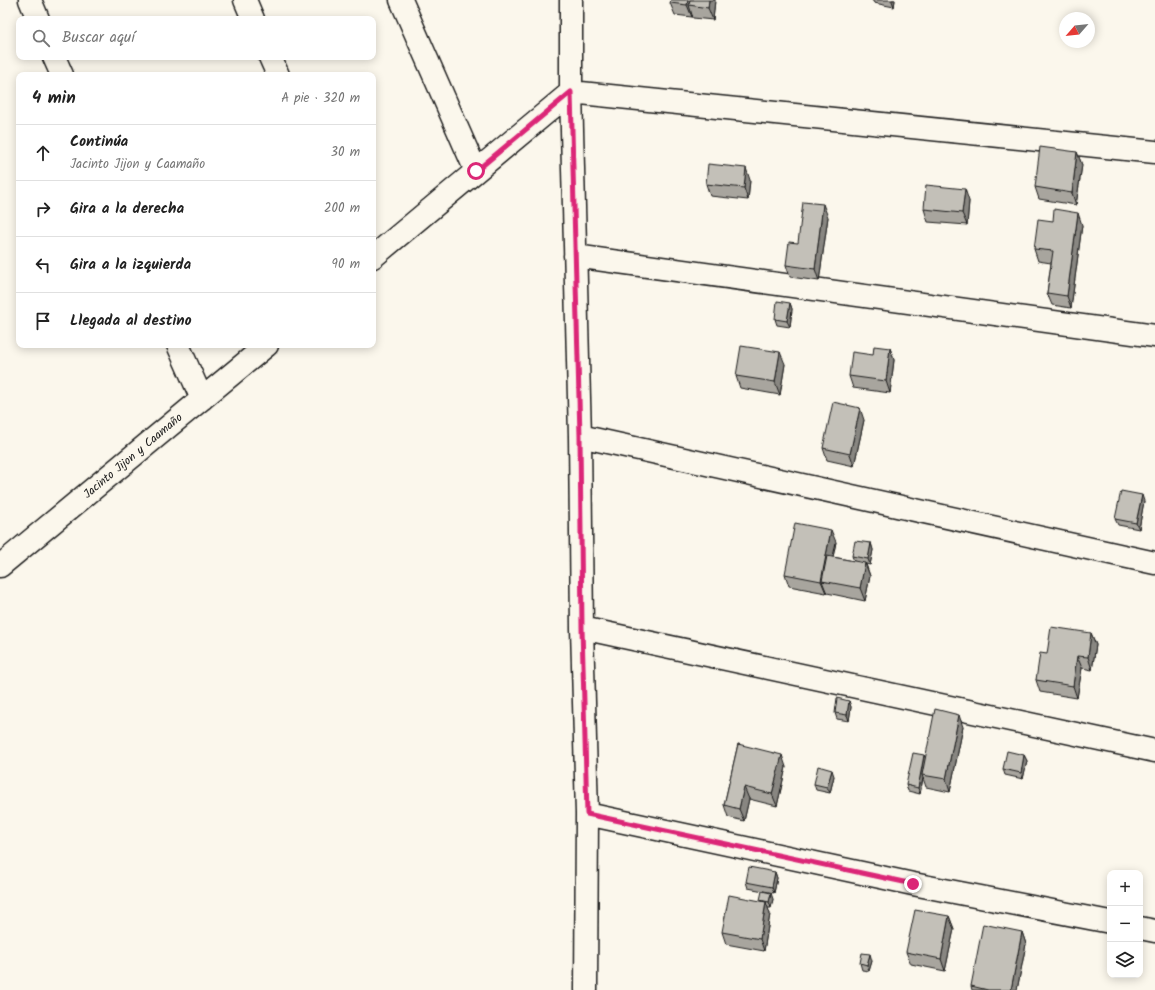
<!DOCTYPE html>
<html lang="es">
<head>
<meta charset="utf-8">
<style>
	:root { --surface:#fff; --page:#f6f6f6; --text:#222; --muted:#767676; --line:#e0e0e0 }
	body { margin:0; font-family:Kalam,sans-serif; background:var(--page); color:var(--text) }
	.controls { position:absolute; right:12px; bottom:12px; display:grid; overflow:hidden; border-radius:8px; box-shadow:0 2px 10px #0003 }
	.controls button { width:36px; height:36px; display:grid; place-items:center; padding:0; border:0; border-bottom:1px solid var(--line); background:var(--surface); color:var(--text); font:20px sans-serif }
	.compass { position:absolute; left:1059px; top:12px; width:36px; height:36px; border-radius:50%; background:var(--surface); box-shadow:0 2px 10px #0003; rotate:242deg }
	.stop { position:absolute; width:12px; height:12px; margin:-9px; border:3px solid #db2777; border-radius:50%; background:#fff }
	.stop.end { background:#db2777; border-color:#fff; box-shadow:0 1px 4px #0008 }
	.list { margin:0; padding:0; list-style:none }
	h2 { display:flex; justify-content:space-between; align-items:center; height:52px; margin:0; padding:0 16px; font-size:17px }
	h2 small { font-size:13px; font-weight:400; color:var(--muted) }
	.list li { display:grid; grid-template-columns:26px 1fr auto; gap:12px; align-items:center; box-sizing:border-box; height:56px; padding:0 16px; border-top:1px solid var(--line) }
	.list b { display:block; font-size:15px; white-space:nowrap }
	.list p { margin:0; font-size:13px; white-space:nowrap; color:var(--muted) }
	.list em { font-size:13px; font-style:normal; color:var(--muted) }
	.icon { flex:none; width:22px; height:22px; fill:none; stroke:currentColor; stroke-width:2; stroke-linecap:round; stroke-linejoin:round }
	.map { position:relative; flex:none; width:1155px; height:990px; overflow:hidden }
	.search { position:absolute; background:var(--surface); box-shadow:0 2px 10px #0003; left:16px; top:16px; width:360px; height:44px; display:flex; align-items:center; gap:10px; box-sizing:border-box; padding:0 14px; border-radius:8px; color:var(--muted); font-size:15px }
	.panel { position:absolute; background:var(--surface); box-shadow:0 2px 10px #0003; left:16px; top:72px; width:360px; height:276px; border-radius:8px }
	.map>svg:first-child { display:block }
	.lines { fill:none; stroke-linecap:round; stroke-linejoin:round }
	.minor-casing { stroke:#1c1c1c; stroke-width:25 }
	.minor { stroke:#fbf7ec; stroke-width:22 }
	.wall { fill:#a8a59e; stroke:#1c1c1c }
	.shaded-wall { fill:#888681; stroke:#1c1c1c }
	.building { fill:#c3c0b8; stroke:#1c1c1c }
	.route { stroke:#db2777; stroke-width:5 }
	.labels { text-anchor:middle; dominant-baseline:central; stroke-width:3.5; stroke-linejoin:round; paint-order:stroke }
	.street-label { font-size:12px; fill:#1c1c1c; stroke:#fbf7ec }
</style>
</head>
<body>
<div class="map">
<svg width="1155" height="990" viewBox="0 0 1155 990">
	<rect width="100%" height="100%" fill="#fbf7ec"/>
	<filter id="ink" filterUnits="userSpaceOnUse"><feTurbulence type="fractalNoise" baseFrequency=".025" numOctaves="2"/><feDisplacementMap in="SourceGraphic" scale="8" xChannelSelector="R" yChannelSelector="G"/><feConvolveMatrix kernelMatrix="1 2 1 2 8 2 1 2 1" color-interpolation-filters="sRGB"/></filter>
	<g filter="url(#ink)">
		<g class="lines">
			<g class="minor-casing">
				<path id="minor" d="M30 0 38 19
					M245 0 253 19
					M401 0 476 171
					M54 57 62 75
					M270 57 278 75
					M575 256 1155 336
					M373 257 571 92V0
					M178 345 202 399
					M580 436 1155 563
					M0 566 267 345
					M582 628 1155 751
					M587 814 913 884 1110 922
					M1140 928 1155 931
					M586 990 587 814 582 628 580 436 571 92 1155 152"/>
			</g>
			<use href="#minor" class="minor"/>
		</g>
		<path class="wall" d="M715 0 713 20 693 18 692 15V17L675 15 670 3Z
			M872 0H895L894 7 874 3Z
			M1077 152 1082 165 1076 205 1039 199 1035 187Z
			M750 180 748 200 710 196 706 184Z
			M969 201 967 225 928 222 924 209Z
			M828 217 819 281 790 277 786 265 798 243Z
			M1053 221 1082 225 1071 308 1052 305 1047 293 1051 263 1038 261 1034 249Z
			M790 303 792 309 790 327 777 325 775 319Z
			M890 348 894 360 890 393 853 388 849 376 873 355Z
			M785 364 780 395 740 388 736 376Z
			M864 420 854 466 827 460 823 448Z
			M1144 501 1139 529 1118 525 1115 519Z
			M836 542 833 557 854 561 852 556 871 543 873 550 870 565 866 564 870 576 865 601 827 593 826 591V593L789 586 785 574Z
			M1091 633 1096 645 1092 670 1082 668 1077 698 1040 692 1036 680 1047 654Z
			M849 701 851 707 849 721 837 719 835 713Z
			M963 727 950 792 926 787 923 778 920 794 908 791 906 785Z
			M738 744 786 767 777 806 749 799 744 821 728 817 724 805Z
			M1024 755 1027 761 1023 779 1005 775 1003 769Z
			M834 776 830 793 816 790 814 784Z
			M775 872 777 878 774 893 748 888 746 882Z
			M773 899 771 908H768L770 914 764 951 726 944 722 932 760 901Z
			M949 916 954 929 945 971 911 964 906 952Z
			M1022 932 1026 944 1017 990H972L971 986Z
			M872 961 869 971 862 970 860 963Z"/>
		<path class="shaded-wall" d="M688 0H694L689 5 692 15V17L687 5Z
			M709 0H715L713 20 708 8Z
			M892 0H895L894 7 892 1Z
			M1077 152 1082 165 1076 205 1072 193Z
			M746 168 750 180 748 200 744 188Z
			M965 189 969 201 967 225 962 213Z
			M823 204 828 217 819 281 815 269Z
			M1078 213 1082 225 1071 308 1067 296Z
			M790 303 792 309 790 327 787 321Z
			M890 348 894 360 890 393 886 381Z
			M780 352 785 364 780 395 775 382Z
			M860 408 864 420 854 466 850 454Z
			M1142 495 1144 501 1139 529 1136 523Z
			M831 530 836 542 828 582 822 581 826 591V593L821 581Z
			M871 543 873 550 870 565 868 559Z
			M865 563 870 576 865 601 860 588Z
			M1091 633 1096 645 1092 670 1088 657Z
			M1077 656 1082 668 1077 698 1073 686Z
			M849 701 851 707 849 721 847 715Z
			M959 715 963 727 950 792 946 779Z
			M782 755 786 767 777 806 772 794Z
			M924 755 927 761 922 775 923 778 920 794 918 788Z
			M1024 755 1027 761 1023 779 1021 773Z
			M832 770 834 776 830 793 827 787Z
			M744 787 749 799 744 821 739 809Z
			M775 872 777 878 774 893 772 887Z
			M771 893 773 899 771 908 769 902Z
			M766 902 770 914 764 951 760 939Z
			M949 916 954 929 945 971 941 959Z
			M1022 932 1026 944 1017 990H1011Z
			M870 954 872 961 869 971 867 965Z"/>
		<path class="building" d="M671 0H688L687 5 670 3Z
			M690 0H709L708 8 689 5Z
			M1040 147 1077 152 1072 193 1035 187Z
			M708 164 746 168 744 188 706 184Z
			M926 185 965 189 962 213 924 209Z
			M803 202 823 204 815 269 786 265 789 242 798 243Z
			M1054 209 1078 213 1067 296 1047 293 1053 251 1034 249 1038 219 1053 221Z
			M777 301 790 303 787 321 775 319Z
			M741 346 780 352 775 382 736 376Z
			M874 346 890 348 886 381 849 376 852 352 873 355Z
			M833 402 860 408 850 454 823 448Z
			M1121 491 1142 495 1136 523 1115 519Z
			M795 523 831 530 821 581 785 574Z
			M855 541 871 543 868 559 852 556Z
			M827 556 865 563 860 588 822 581Z
			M1051 627 1091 633 1088 657 1077 656 1073 686 1036 680 1040 653 1047 654Z
			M837 698 849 701 847 715 835 713Z
			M935 709 959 715 946 779 922 775Z
			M738 744 782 755 772 794 744 787 739 809 724 805Z
			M1007 751 1024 755 1021 773 1003 769Z
			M913 753 924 755 918 788 906 785Z
			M818 766 832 770 827 787 814 784Z
			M749 867 775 872 772 887 746 882Z
			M762 891 771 893 769 902 760 900Z
			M729 895 766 902 760 939 722 932Z
			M915 910 949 916 941 959 906 952Z
			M983 924 1022 932 1011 990H988L971 986Z
			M862 953 870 954 867 965 860 963Z"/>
	</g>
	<g class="lines" filter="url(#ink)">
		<path class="route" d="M476 171 571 92 580 436 582 628 587 814 913 884"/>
	</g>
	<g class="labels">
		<g class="street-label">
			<text transform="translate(133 456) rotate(-40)">Jacinto Jijon y Caamaño</text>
		</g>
	</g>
</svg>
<div class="controls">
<button>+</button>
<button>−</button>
<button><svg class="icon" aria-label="layers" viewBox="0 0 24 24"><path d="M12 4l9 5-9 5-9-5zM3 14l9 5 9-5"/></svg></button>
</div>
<svg class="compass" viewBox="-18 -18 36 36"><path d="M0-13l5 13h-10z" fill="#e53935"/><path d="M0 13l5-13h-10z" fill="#767676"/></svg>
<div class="stop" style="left:476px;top:171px"></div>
<div class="stop end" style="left:913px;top:884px"></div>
<div class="search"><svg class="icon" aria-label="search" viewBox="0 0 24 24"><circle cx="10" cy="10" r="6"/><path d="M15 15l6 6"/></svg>Buscar aquí</div>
<section class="panel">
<h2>4 min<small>A pie · 320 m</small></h2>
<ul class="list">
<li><svg class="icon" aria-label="ahead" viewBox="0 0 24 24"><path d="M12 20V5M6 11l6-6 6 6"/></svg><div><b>Continúa</b><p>Jacinto Jijon y Caamaño</p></div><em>30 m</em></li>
<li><svg class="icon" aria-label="right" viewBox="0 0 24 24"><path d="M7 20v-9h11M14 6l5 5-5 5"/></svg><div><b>Gira a la derecha</b></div><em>200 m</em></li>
<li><svg class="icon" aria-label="left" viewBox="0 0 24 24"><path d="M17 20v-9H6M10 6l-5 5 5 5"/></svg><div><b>Gira a la izquierda</b></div><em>90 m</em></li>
<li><svg class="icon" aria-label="arrive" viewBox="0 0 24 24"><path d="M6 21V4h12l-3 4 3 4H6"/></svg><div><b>Llegada al destino</b></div></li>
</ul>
</section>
</div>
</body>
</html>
